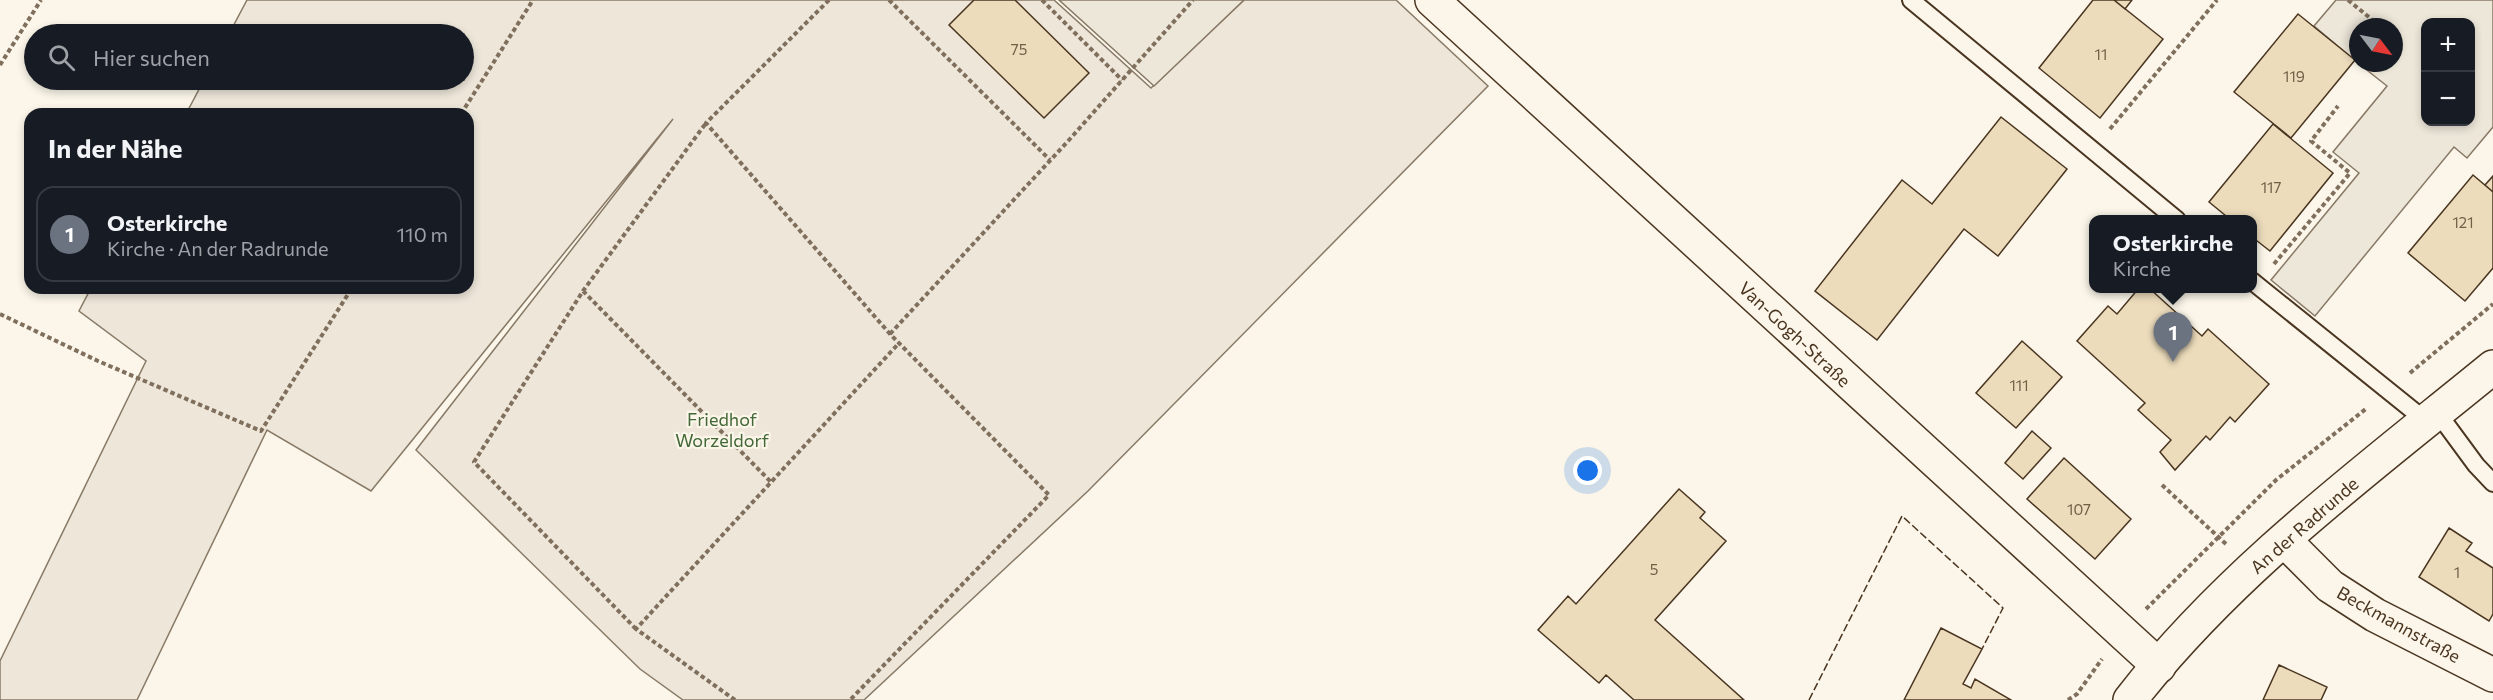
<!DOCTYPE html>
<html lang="de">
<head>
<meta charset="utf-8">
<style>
	:root { --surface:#171b24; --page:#20242c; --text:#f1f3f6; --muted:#9ea1a6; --line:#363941; --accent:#d93025 }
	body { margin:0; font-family:Commissioner,sans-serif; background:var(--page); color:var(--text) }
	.controls { position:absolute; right:18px; top:18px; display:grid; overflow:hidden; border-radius:12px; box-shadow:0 3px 9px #0003 }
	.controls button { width:54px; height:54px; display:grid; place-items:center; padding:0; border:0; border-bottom:2px solid var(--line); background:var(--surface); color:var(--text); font:30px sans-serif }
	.compass { position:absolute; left:2349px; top:18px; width:54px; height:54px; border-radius:50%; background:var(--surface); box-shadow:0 3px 9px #0003; rotate:122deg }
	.you { position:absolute; left:1588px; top:471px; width:21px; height:21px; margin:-15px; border:4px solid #fff; border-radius:50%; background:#1a73e8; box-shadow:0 0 0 9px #1a73e833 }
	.badge { display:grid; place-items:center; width:39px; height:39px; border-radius:50%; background:var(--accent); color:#fff; font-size:20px; font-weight:700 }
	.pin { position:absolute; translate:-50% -50px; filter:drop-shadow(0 2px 3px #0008) }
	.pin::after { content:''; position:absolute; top:32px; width:21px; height:18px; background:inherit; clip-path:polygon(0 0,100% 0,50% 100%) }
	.popup { position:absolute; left:2089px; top:215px; width:168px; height:78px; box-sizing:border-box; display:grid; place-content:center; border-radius:12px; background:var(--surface); filter:drop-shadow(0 2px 4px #0005); font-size:20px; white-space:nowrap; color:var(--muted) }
	.popup b { font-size:22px; color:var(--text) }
	.popup::after { content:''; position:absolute; left:50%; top:100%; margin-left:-12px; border:12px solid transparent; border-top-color:var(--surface) }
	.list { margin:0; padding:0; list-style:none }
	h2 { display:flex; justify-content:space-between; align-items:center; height:78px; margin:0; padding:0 24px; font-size:26px }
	h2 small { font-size:20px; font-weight:400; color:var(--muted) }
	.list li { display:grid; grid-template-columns:39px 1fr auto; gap:18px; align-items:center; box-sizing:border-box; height:96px; margin:0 12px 12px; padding:0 12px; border:2px solid var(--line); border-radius:18px }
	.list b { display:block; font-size:22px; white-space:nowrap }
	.list p { margin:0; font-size:20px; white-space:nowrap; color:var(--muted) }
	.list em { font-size:20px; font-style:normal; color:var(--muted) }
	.icon { flex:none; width:33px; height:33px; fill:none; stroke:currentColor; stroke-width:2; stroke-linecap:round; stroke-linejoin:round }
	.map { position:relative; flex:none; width:2493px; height:700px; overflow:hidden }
	.search { position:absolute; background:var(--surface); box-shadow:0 3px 9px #0003; left:24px; top:24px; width:450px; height:66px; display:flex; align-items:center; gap:15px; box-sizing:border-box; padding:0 21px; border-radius:33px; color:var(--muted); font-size:22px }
	.panel { position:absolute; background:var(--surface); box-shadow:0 3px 9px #0003; left:24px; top:108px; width:450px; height:186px; border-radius:18px }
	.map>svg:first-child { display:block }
	.green { fill:#ede6d9; stroke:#887966; stroke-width:1.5 }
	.parking { fill:#ede7d9; stroke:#887966; stroke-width:1.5; fill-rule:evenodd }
	.building { fill:#ecdcbc; stroke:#4a3520; stroke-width:1.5 }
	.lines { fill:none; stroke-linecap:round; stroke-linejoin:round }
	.lane-casing { stroke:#4a3520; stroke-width:20 }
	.street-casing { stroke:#4a3520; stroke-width:36 }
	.secondary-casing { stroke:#4a3520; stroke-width:36 }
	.path { stroke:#7f6f5c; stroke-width:4; stroke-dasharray:4.5 3; stroke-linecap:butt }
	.lane { stroke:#fbf6e9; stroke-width:16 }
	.street { stroke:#fbf6e9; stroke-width:33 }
	.secondary { stroke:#fbf6e9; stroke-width:33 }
	.fence { stroke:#4a3520; stroke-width:1.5; stroke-dasharray:8 3; stroke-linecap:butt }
	.labels { text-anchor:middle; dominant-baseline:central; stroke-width:4.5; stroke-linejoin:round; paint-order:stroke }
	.number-label { font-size:15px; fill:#725f47 }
	.street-label { font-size:18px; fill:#4a3520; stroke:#fbf6e9 }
	.park-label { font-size:18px; fill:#436837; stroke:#fbf6e9 }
</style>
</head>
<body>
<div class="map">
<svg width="2493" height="700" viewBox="0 0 2493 700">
	<rect width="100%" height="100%" fill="#fbf6e9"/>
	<path class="green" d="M247 0H1054L1151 88 1244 0H1396L1488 86 1088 491 864 700H683L640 669 416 450 673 119 371 491 267 430 137 700H0V661L146 361 79 311 91 288H468V114H186L204 80H464V34H229Z"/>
	<path class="parking" d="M1059 0H1244L1154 86Z
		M2336 0H2493V127L2467 158 2454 147 2315 316 2271 280 2359 173 2333 152 2387 86 2358 63H2394V27H2358V63L2314 26ZM2426 22H2470V122H2426Z"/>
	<path class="building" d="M974 0H1015L1089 73 1044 118 949 25Z
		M2093 0H2114L2163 39 2100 118 2039 68Z
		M2114 0H2132L2125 9Z
		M2298 14 2355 60 2291 138 2234 92Z
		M2001 117 2067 169 1998 256 1964 229 1877 340 1815 291 1902 180 1932 204Z
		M2273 124 2333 173 2270 251 2252 237V220H2231L2209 202Z
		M2473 175 2493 192V268L2465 301 2408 253Z
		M2493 176V192L2485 185Z
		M2139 288H2149L2202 336 2208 329 2269 384 2235 422 2230 417 2210 440 2206 436 2175 470 2160 452 2171 440 2138 410 2145 403 2077 341 2108 306 2117 314Z
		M2022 341 2062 377 2016 428 1976 393Z
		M2032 431 2051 448 2023 479 2005 463Z
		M2064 458 2131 519 2095 559 2027 499Z
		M1679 489 1705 512 1700 518 1726 541 1655 620 1744 700H1634L1606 675 1599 683 1538 630 1568 596 1576 604Z
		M2449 528 2472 543 2466 551 2493 568V614L2489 621 2419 577Z
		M1941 628 1982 649 1963 684 1971 688 1975 679 2011 700H1904Z
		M2279 665 2327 687 2321 700H2263Z"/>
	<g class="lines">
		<g class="lane-casing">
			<path id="lane" d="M1911 0 2177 220
				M2252 281 2426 421
				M2437 412 2476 465 2493 483"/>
		</g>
		<g class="street-casing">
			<path id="street" d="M1432 0 2159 666
				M2285 541 2330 586 2375 615 2493 675"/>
		</g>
		<g class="secondary-casing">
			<path id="secondary" d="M2130 700C2231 570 2367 470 2493 367"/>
		</g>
		<path class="path" d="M829 0 706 123 890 334 1049 495 850 700
			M889 0 1050 160
			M1042 0 1122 80
			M2348 0 2375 22
			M0 65 41 0
			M461 114 533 0
			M2110 129 2217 0
			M2274 264 2350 173 2311 141 2338 106
			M583 291 771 482
			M0 314 98 361 261 431 352 288
			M890 334 1069 140 1193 0
			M2410 373 2493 304
			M2162 485 2226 544
			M2146 609 2276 480 2367 408
			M636 629 474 462 583 291 706 123
			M735 700 636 629 899 343
			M2068 700 2077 694 2102 659"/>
		<use href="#lane" class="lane"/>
		<use href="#street" class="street"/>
		<use href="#secondary" class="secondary"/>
		<path class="fence" d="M1809 700 1902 516 2003 608 1982 649"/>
	</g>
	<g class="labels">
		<g class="number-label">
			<text x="1019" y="49">75</text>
			<text x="2101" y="54">11</text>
			<text x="2294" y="76">119</text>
			<text x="2271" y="187">117</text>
			<text x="2463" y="222">121</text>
			<text x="2019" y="385">111</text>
			<text x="2079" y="509">107</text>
			<text x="1654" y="569">5</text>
			<text x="2457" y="572">1</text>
		</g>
		<g class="street-label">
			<text transform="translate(1795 334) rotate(43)">Van-Gogh-Straße</text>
			<text transform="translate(2304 525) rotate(-41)">An der Radrunde</text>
			<text transform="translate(2399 624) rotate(29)">Beckmannstraße</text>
		</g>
		<g class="park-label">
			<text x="722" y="419">Friedhof<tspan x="722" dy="21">Worzeldorf</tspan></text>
		</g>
	</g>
</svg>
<div class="controls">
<button>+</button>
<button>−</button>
</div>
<svg class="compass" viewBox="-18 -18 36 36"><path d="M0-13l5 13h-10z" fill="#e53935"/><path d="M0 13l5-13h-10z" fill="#9ea1a6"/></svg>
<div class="you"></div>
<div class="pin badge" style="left:2173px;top:362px;background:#6b7280">1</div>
<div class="popup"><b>Osterkirche</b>Kirche</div>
<div class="search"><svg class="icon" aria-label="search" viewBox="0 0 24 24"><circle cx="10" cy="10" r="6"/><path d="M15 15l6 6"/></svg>Hier suchen</div>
<section class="panel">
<h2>In der Nähe<small></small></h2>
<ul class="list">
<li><span class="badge" style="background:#6b7280">1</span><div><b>Osterkirche</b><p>Kirche · An der Radrunde</p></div><em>110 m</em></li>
</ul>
</section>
</div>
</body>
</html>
